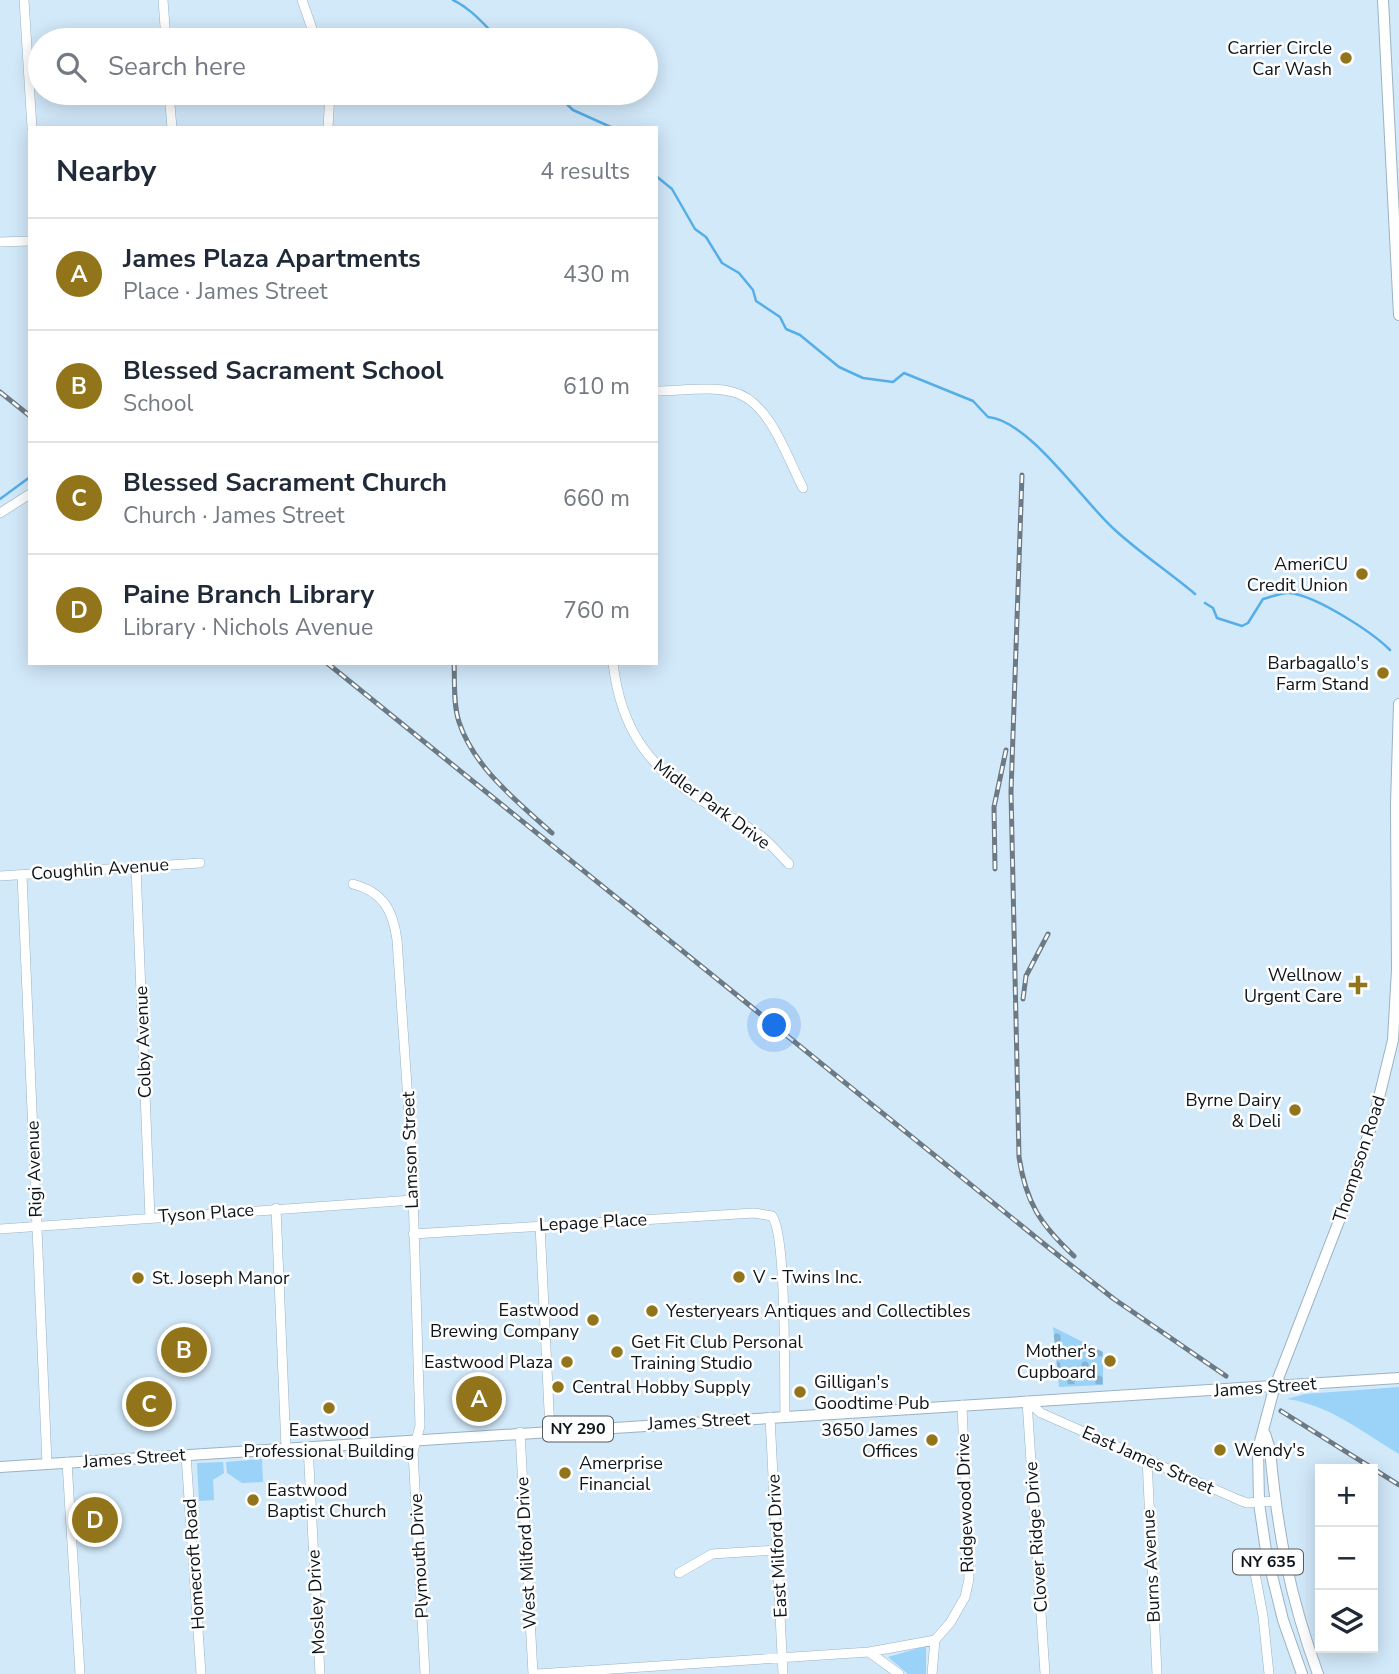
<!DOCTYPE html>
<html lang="en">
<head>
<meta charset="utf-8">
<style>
	:root { --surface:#fff; --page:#f6f6f7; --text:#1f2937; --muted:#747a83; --line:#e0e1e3; --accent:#92741a }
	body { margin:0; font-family:"Nunito Sans",sans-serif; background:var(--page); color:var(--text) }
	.controls { position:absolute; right:21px; bottom:21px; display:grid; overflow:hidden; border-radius:0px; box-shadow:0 4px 18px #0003 }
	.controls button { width:63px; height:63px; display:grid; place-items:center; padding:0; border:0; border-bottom:2px solid var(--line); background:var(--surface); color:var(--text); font:35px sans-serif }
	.you { position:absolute; left:775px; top:1026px; width:24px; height:24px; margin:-18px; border:5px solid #fff; border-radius:50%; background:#1a73e8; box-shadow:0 0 0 10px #1a73e833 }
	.badge { display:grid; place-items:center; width:46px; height:46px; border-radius:50%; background:var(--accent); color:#fff; font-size:23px; font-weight:700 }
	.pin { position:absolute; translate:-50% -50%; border:4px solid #fff; box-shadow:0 2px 7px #0006 }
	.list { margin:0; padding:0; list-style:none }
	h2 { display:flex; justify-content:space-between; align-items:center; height:91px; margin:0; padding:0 28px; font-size:30px }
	h2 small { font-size:23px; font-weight:400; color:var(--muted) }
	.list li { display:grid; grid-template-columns:46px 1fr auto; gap:21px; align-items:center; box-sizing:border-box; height:112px; padding:0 28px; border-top:2px solid var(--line) }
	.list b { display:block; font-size:26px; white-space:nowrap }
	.list p { margin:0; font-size:23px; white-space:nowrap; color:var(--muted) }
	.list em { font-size:23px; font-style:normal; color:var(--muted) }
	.icon { flex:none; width:38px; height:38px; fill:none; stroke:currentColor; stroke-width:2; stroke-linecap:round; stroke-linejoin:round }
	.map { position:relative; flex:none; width:1399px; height:1674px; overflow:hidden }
	.search { position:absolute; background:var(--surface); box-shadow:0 4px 18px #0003; left:28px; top:28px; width:630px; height:77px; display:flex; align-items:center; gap:18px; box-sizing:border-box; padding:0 24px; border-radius:38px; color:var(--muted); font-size:26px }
	.panel { position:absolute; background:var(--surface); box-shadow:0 4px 18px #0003; left:28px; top:126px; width:630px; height:539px; border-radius:0px }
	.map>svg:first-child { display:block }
	.grass { fill:#9bd2f8 }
	.cemetery { fill:url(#cemetery-stones) }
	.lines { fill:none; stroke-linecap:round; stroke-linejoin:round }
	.stream { stroke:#55aee7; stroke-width:2.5 }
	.minor-casing { stroke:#9bb2c2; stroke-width:10 }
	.major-casing { stroke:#9bb2c2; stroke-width:12 }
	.minor { stroke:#fff; stroke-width:9 }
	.major { stroke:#fff; stroke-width:10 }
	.rail-casing { stroke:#6b7a85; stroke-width:5 }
	.rail { stroke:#fff; stroke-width:2.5; stroke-dasharray:8; stroke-linecap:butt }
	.poi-dot { fill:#92741a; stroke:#fff; stroke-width:2.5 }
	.labels { text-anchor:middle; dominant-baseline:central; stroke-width:5; stroke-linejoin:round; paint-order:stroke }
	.shield { fill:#fff; stroke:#565b5f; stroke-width:2 }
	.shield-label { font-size:16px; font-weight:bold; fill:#0d151b }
	.poi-label { font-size:18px; fill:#0d151b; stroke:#fff; text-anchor:end }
	.street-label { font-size:18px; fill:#0d151b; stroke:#fff }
</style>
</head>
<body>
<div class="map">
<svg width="1399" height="1674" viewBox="0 0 1399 1674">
	<defs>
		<pattern id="cemetery-stones" width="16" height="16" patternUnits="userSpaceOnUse" patternTransform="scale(1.75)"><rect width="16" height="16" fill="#9bd2f8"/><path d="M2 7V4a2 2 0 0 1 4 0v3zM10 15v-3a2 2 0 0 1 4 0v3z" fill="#84b3d4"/></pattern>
	</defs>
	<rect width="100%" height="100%" fill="#d2e9fa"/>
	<path class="grass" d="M1399 1387V1454C1362 1432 1330 1405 1287 1399L1305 1394Z
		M262 1459 263 1482 242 1483 227 1473 226 1462Z
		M223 1462 224 1473 213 1480 214 1500 199 1501 197 1463Z
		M926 1646V1674H908L888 1657Z"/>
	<path class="cemetery" d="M1053 1327 1103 1352V1385L1059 1387Z"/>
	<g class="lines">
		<path class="stream" d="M453 0C472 9 485 26 500 40
			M555 93 573 110 613 128
			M656 176 672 189 695 229 706 237 722 263 739 273 753 290 756 301 780 317 786 329 800 335 839 367 863 378 893 382 904 373 973 401 988 417C1029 420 1084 503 1115 530 1140 553 1169 572 1195 594
			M0 499 30 477
			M1205 603 1213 608 1217 618 1242 626 1248 623 1263 599C1271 597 1282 592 1290 593 1316 596 1371 631 1390 650"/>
		<g class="minor-casing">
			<path id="minor" d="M24 0 32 128
				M163 0 166 40
				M302 0 316 40
				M29 66 40 65
				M169 93 172 128
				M328 128 330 93
				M0 242 30 241
				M656 391C681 391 710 386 733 392 770 401 787 458 803 488
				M0 513 30 494
				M613 663C621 731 650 769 707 804 725 814 746 824 762 837 772 845 780 855 789 864
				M136 867 150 1218
				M22 875 47 1464
				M0 876 200 863
				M353 884C383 892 393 910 397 940L412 1159 420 1426 413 1452 425 1674
				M276 1208 286 1448
				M540 1225 550 1431
				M0 1229 413 1200
				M413 1234 754 1213 772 1216C787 1234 784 1384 785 1416
				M1027 1401 1045 1674
				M1027 1401 1041 1413 1239 1500 1247 1503 1274 1501
				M770 1417 783 1674
				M520 1432 533 1674
				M308 1446 320 1674
				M186 1455 201 1674
				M1147 1458 1157 1674
				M67 1462 80 1674
				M679 1573 712 1554 777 1550
				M1255 1573 1263 1616 1269 1674
				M869 1652 935 1640
				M537 1674 869 1652 899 1674
				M932 1674 935 1640 950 1623 965 1597 969 1579 962 1405"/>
		</g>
		<g class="major-casing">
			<path id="major" d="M1383 0 1399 315
				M1265 1434 1270 1449C1277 1530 1290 1598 1318 1674
				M0 1467 1399 1378
				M1302 1674 1283 1620 1266 1551 1259 1503 1258 1449 1274 1389 1344 1208 1374 1118 1393 1040 1397 970 1396 805 1399 704"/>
		</g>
		<use href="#minor" class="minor"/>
		<use href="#major" class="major"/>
		<g class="rail-casing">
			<path id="rail" d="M0 392 30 416
				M1022 475 1011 792 1019 1157C1026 1203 1040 1224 1074 1256
				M327 663 1049 1248 1114 1299 1226 1376
				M454 663C455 682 453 704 459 722 474 768 518 802 552 833
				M995 869 994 807 1006 750
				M1023 999 1026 976 1048 934
				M1281 1411 1399 1485"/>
		</g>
		<use href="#rail" class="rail"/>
	</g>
	<g class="poi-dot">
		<circle cx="1346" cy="58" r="7"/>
		<circle cx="1362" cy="574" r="7"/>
		<circle cx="1383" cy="673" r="7"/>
		<path d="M1354.5 974.5h7v7h7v7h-7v7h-7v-7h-7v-7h7z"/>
		<circle cx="1295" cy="1110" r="7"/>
		<circle cx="739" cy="1277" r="7"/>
		<circle cx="138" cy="1278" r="7"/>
		<circle cx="652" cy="1311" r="7"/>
		<circle cx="593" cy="1320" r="7"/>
		<circle cx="617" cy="1352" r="7"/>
		<circle cx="1110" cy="1361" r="7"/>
		<circle cx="567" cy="1362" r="7"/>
		<circle cx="558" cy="1387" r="7"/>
		<circle cx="800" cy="1392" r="7"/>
		<circle cx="329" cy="1408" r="7"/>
		<circle cx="932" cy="1440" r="7"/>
		<circle cx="1220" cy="1450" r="7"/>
		<circle cx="565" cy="1473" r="7"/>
		<circle cx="253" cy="1500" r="7"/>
	</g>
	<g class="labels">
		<g class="shield">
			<rect x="543" y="1416.5" width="70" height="25" rx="5"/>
			<rect x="1233" y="1549.5" width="70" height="25" rx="5"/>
		</g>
		<g class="shield-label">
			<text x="578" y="1429">NY 290</text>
			<text x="1268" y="1562">NY 635</text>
		</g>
		<g class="poi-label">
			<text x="1332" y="48">Carrier Circle<tspan x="1332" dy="21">Car Wash</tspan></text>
			<text x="1348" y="564">AmeriCU<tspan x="1348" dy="21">Credit Union</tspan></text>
			<text x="1369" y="663">Barbagallo's<tspan x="1369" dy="21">Farm Stand</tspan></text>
			<text x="1342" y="975">Wellnow<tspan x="1342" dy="21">Urgent Care</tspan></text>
			<text x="1281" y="1100">Byrne Dairy<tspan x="1281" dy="21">&amp; Deli</tspan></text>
			<text x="753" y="1277" text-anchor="start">V - Twins Inc.</text>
			<text x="152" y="1278" text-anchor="start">St. Joseph Manor</text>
			<text x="579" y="1310">Eastwood<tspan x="579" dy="21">Brewing Company</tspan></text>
			<text x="666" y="1311" text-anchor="start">Yesteryears Antiques and Collectibles</text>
			<text x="631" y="1342" text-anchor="start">Get Fit Club Personal<tspan x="631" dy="21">Training Studio</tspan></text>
			<text x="1096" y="1351">Mother's<tspan x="1096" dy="21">Cupboard</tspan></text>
			<text x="553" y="1362">Eastwood Plaza</text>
			<text x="814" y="1382" text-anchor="start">Gilligan's<tspan x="814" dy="21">Goodtime Pub</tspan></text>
			<text x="572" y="1387" text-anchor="start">Central Hobby Supply</text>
			<text x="329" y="1430" text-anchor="middle">Eastwood<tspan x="329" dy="21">Professional Building</tspan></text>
			<text x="918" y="1430">3650 James<tspan x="918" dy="21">Offices</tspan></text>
			<text x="1234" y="1450" text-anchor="start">Wendy's</text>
			<text x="579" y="1463" text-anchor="start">Amerprise<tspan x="579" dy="21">Financial</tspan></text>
			<text x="267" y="1490" text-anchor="start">Eastwood<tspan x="267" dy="21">Baptist Church</tspan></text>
		</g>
		<g class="street-label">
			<text transform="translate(712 804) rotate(36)">Midler Park Drive</text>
			<text transform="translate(100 869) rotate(-4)">Coughlin Avenue</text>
			<text transform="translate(143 1042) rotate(-92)">Colby Avenue</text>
			<text transform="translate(410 1150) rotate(-92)">Lamson Street</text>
			<text transform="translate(1359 1159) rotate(-72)">Thompson Road</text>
			<text transform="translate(34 1169) rotate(-92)">Rigi Avenue</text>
			<text transform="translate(206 1213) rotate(-4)">Tyson Place</text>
			<text transform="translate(593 1222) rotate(-3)">Lepage Place</text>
			<text transform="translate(1265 1387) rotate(-4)">James Street</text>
			<text transform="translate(699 1421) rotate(-3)">James Street</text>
			<text transform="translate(134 1458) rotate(-4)">James Street</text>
			<text transform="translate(1148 1460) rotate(24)">East James Street</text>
			<text transform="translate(965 1503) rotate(-92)">Ridgewood Drive</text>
			<text transform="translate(1036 1537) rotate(-94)">Clover Ridge Drive</text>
			<text transform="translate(777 1546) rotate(-93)">East Milford Drive</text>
			<text transform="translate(526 1553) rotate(-93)">West Milford Drive</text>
			<text transform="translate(419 1556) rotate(-93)">Plymouth Drive</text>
			<text transform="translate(194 1564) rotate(-94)">Homecroft Road</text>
			<text transform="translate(1151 1566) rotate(-93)">Burns Avenue</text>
			<text transform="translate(316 1602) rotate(-93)">Mosley Drive</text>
		</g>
	</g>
</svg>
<div class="controls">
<button>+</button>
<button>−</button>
<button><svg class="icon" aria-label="layers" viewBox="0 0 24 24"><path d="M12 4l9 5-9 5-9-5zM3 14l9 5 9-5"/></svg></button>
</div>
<div class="you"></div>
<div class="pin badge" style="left:479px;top:1399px">A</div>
<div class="pin badge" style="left:184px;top:1350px">B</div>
<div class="pin badge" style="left:149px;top:1404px">C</div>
<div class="pin badge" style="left:95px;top:1520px">D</div>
<div class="search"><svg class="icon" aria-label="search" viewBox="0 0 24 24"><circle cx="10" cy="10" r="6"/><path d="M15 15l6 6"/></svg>Search here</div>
<section class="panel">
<h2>Nearby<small>4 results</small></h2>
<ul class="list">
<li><span class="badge">A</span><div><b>James Plaza Apartments</b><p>Place · James Street</p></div><em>430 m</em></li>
<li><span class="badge">B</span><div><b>Blessed Sacrament School</b><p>School</p></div><em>610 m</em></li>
<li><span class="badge">C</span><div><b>Blessed Sacrament Church</b><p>Church · James Street</p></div><em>660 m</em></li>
<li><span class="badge">D</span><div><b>Paine Branch Library</b><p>Library · Nichols Avenue</p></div><em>760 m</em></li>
</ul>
</section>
</div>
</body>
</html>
